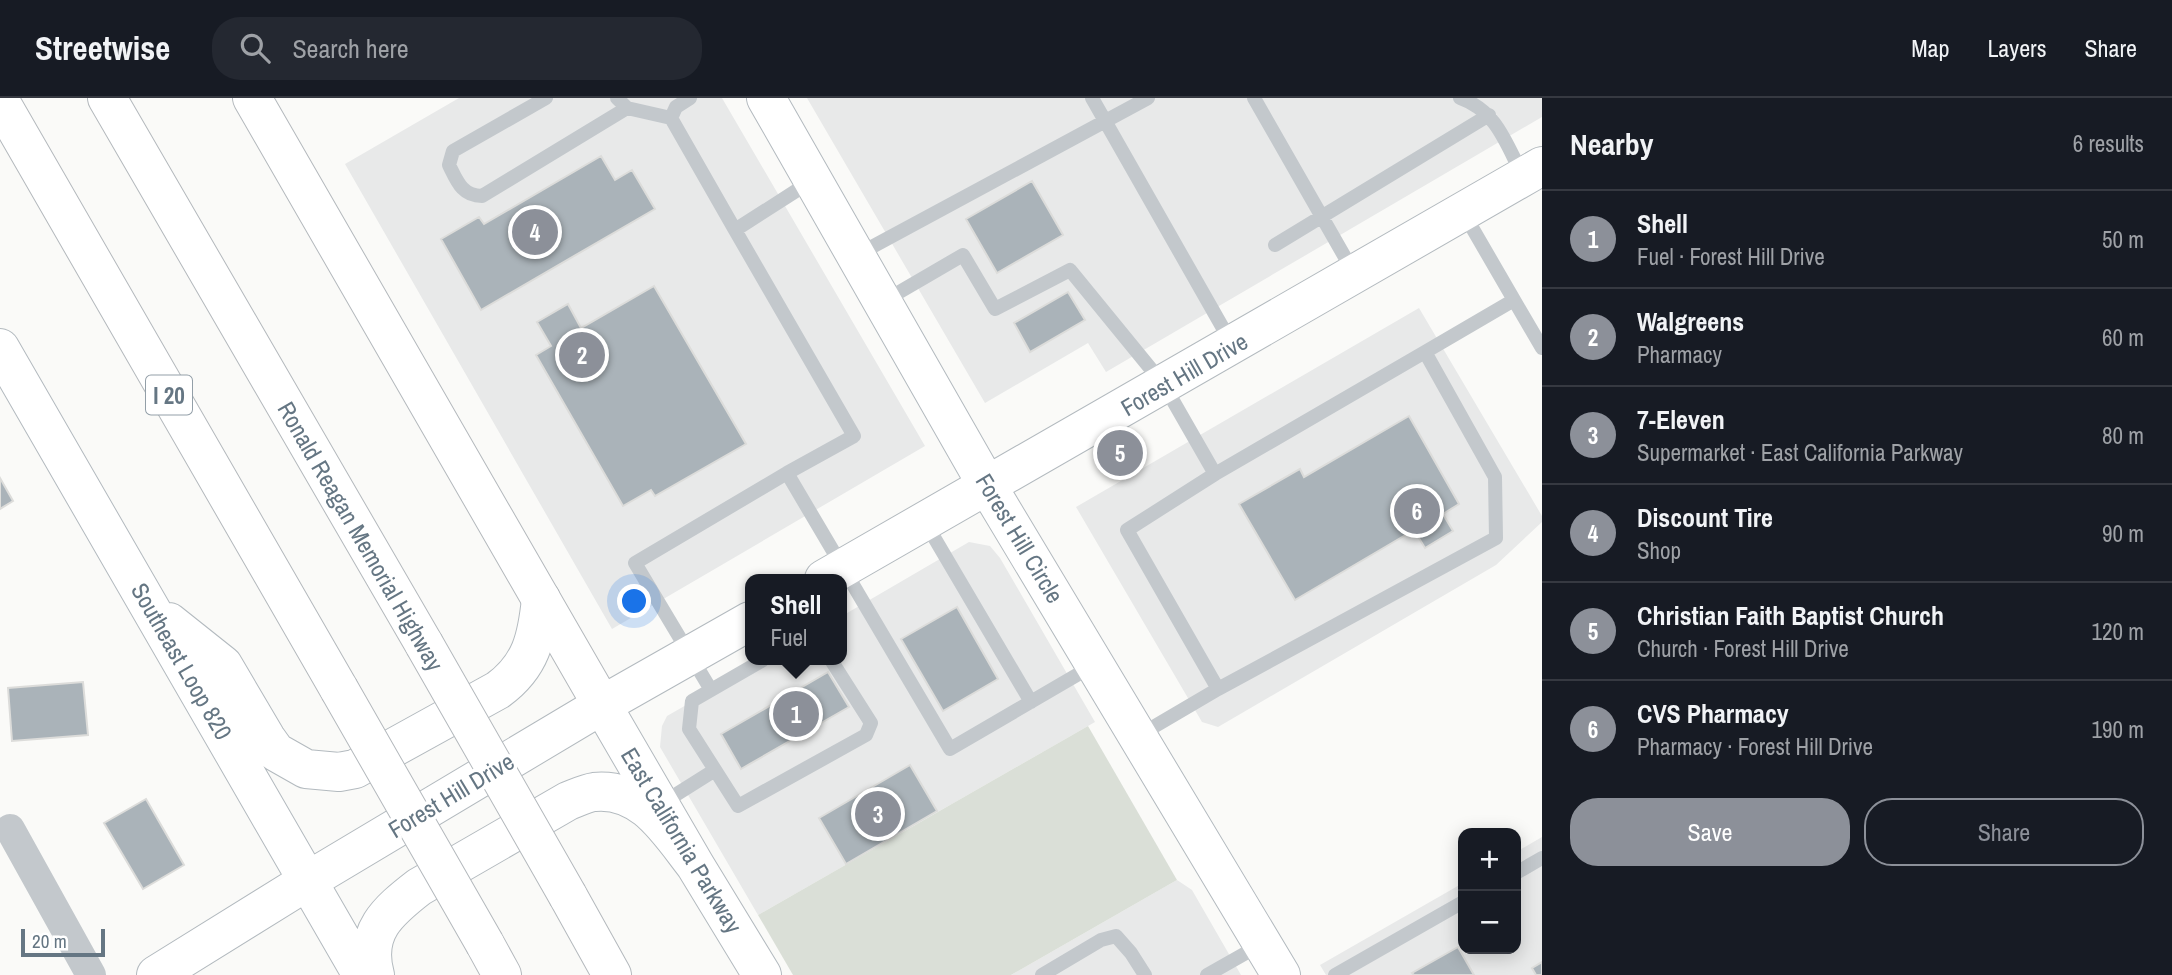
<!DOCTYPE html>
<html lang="en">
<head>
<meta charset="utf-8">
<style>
	:root { --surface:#171b24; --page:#242831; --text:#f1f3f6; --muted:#9ea1a6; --line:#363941; --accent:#8c9099 }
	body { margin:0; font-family:"Archivo Narrow",sans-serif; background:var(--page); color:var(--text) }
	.controls { position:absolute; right:21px; bottom:21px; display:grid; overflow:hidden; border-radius:14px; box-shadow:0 4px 18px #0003 }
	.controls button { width:63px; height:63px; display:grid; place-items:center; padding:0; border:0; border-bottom:2px solid var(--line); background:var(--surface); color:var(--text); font:35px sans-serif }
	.scale { position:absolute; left:21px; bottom:18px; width:84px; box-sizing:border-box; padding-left:7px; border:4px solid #657683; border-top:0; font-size:19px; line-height:24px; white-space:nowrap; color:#657683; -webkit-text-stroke:5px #fff; paint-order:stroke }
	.you { position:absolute; left:635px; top:504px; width:24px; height:24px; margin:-18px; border:5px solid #fff; border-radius:50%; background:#1a73e8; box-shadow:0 0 0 10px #1a73e833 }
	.badge { display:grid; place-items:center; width:46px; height:46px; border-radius:50%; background:var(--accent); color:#fff; font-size:23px; font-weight:700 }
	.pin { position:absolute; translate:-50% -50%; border:4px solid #fff; box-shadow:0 2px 7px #0006 }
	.popup { position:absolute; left:745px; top:476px; width:102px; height:91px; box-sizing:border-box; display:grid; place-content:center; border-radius:14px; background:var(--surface); filter:drop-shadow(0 2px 5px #0005); font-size:23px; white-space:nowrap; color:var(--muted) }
	.popup b { font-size:26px; color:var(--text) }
	.popup::after { content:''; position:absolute; left:50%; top:100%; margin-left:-14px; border:14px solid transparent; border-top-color:var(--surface) }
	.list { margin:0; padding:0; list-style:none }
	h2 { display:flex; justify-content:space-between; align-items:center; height:91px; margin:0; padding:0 28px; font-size:30px }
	h2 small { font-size:23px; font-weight:400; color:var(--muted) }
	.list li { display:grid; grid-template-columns:46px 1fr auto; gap:21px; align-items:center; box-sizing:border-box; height:98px; padding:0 28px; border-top:2px solid var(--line) }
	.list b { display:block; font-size:26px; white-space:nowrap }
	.list p { margin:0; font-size:23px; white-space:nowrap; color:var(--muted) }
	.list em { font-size:23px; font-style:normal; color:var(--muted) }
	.actions { display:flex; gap:14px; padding:21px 28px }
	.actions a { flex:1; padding:16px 0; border:2px solid var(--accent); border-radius:28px; text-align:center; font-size:24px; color:var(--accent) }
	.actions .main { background:var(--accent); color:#fff }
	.icon { flex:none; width:38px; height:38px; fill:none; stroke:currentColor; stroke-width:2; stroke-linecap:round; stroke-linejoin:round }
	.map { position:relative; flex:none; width:1542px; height:877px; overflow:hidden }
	header { display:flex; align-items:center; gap:42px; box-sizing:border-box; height:98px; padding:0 35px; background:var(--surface); border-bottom:2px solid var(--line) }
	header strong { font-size:33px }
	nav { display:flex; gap:38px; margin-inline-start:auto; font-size:24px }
	.search { width:490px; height:63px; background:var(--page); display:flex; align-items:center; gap:18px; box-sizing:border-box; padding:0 24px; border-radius:28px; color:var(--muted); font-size:26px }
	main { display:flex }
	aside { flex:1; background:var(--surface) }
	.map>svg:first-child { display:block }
	.built { fill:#e8e9e9 }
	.green { fill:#dadfd7 }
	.building { fill:#aab3b9; stroke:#dcdcda; stroke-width:2 }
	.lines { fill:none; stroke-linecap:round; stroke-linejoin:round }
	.secondary-casing { stroke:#b3babf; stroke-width:40 }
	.highway-casing { stroke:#b4b9bd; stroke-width:40 }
	.lane { stroke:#c3c8cc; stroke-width:14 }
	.street { stroke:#c3c8cc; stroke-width:30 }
	.secondary { stroke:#fff; stroke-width:38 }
	.highway { stroke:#fff; stroke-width:38 }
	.highway-bridge-casing { stroke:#b4b9bd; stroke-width:40; stroke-linecap:butt }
	.highway-bridge { stroke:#fff; stroke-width:38 }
	.labels { text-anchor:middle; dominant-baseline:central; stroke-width:7; stroke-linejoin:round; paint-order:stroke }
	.shield { fill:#fff; stroke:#939fa8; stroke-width:2 }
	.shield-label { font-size:23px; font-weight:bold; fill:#657683 }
	.street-label { font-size:24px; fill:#657683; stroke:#fff }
</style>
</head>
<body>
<header>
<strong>Streetwise</strong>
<div class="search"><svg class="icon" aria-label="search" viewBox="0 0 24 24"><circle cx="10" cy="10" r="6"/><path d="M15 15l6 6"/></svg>Search here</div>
<nav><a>Map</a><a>Layers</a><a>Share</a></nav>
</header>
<main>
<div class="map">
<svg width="1542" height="877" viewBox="0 0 1542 877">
	<rect width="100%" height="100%" fill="#fafaf8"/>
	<path class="built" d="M459 0H722L925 348 612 531 345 66Z
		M807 0H1542V19L1106 274 1088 245 985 305Z
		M1419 210 1542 418V424L1496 467 1218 629 1202 624 1076 409Z
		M969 444 990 448 1000 460 1095 624 758 817 660 649 662 628 667 618 765 562H842V518Z
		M1542 739V877H1326L1320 867 1463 785V851H1516V754Z
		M1177 782 1192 792 1241 877H1011Z"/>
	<path class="green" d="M1088 628 1177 782 1011 877H793L758 817Z"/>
	<path class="building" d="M601 58 615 82 632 72 655 111 481 212 441 141 479 119 484 126Z
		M1032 83 1063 137 997 175 966 121Z
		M654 188 746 346 655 398 651 392 623 408 536 257 551 248 537 224 568 206 581 230Z
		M1068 194 1085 222 1030 254 1014 225Z
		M1409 318 1459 406 1443 416 1453 433 1425 450 1414 432 1295 502 1239 406 1300 371 1304 379Z
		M0 380 13 403 0 411Z
		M957 509 998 581 943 613 901 541Z
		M828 574 849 609 741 671 721 636Z
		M83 584 88 637 12 643 8 590Z
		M910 667 937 713 846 766 819 720Z
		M146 701 184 767 143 791 104 725Z
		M1458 849 1474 877H1414L1412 875Z
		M1542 864V877H1536L1532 870Z"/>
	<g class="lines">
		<g class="secondary-casing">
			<path id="secondary" d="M766 0 988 389 1281 877
				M0 250 362 877
				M824 481 1542 68
				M169 524 223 567 266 640 276 654 306 671 339 674 355 671 498 592C531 568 537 540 541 501
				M602 607 695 767 762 877
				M156 877 309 782 602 607 750 523
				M375 877C363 834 388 813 419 789L568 703C576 700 586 695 594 694 643 689 669 734 695 767"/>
		</g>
		<g class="highway-casing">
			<path id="highway" d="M107 0 424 546
				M252 0 602 607
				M0 3 339 591
				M568 798 612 877
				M485 846 502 877"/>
		</g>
		<path class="lane" d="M546 0 453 53 449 67C457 83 462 98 482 98L627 10
			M617 0 627 10 671 20
			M690 0 676 9 671 20 735 132
			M1092 0 1232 246
			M1254 0 1354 175
			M1460 0C1497 13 1506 46 1523 78
			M813 82 735 132 854 338 787 375 950 651 1094 567
			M1275 147 1489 17
			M857 157 1148 0
			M1514 202 1542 250
			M884 203 963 157 995 211 1070 172 1164 287 1215 376 1425 254 1495 379 1496 440 1218 591 1138 638
			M1425 254 1514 202 1463 114
			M1215 376 1127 432 1218 591
			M925 424 1031 604
			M763 562 692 603 689 631 738 708 866 637 871 625 831 562
			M711 592 635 465 787 375
			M661 706 715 672
			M1516 775 1542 760
			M1042 877 1101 842 1116 838 1131 855 1145 877
			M1207 877 1260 847
			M1335 877 1463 804"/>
		<path class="street" d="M10 731 91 877"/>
		<use href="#secondary" class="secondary"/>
		<use href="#highway" class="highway"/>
		<g class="highway-bridge-casing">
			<path id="highway-bridge" d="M424 546 568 798
				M339 591 485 846"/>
		</g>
		<use href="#highway-bridge" class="highway-bridge"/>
	</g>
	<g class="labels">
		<rect class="shield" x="146" y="277.5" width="46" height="39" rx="5"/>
		<g class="shield-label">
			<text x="169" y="297">I 20</text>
		</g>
		<g class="street-label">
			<text transform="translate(1184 276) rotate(-30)">Forest Hill Drive</text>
			<text transform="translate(361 438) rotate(60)">Ronald Reagan Memorial Highway</text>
			<text transform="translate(1020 440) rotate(59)">Forest Hill Circle</text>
			<text transform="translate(182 563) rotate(60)">Southeast Loop 820</text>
			<text transform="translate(451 697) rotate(-31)">Forest Hill Drive</text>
			<text transform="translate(682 742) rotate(59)">East California Parkway</text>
		</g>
	</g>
</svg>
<div class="controls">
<button>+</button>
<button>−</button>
</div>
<div class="scale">20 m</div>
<div class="you"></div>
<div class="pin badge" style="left:796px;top:616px">1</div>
<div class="popup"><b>Shell</b>Fuel</div>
<div class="pin badge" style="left:582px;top:257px">2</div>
<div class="pin badge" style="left:878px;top:716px">3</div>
<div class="pin badge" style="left:535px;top:134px">4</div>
<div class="pin badge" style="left:1120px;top:355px">5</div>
<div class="pin badge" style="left:1417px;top:413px">6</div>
</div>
<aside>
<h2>Nearby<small>6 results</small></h2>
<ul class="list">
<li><span class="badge">1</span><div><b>Shell</b><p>Fuel · Forest Hill Drive</p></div><em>50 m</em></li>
<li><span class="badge">2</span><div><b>Walgreens</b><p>Pharmacy</p></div><em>60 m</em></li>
<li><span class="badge">3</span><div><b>7-Eleven</b><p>Supermarket · East California Parkway</p></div><em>80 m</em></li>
<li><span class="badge">4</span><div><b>Discount Tire</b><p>Shop</p></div><em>90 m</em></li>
<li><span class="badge">5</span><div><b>Christian Faith Baptist Church</b><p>Church · Forest Hill Drive</p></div><em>120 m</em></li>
<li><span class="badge">6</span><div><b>CVS Pharmacy</b><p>Pharmacy · Forest Hill Drive</p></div><em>190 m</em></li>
</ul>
<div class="actions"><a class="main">Save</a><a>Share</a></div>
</aside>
</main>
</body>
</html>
